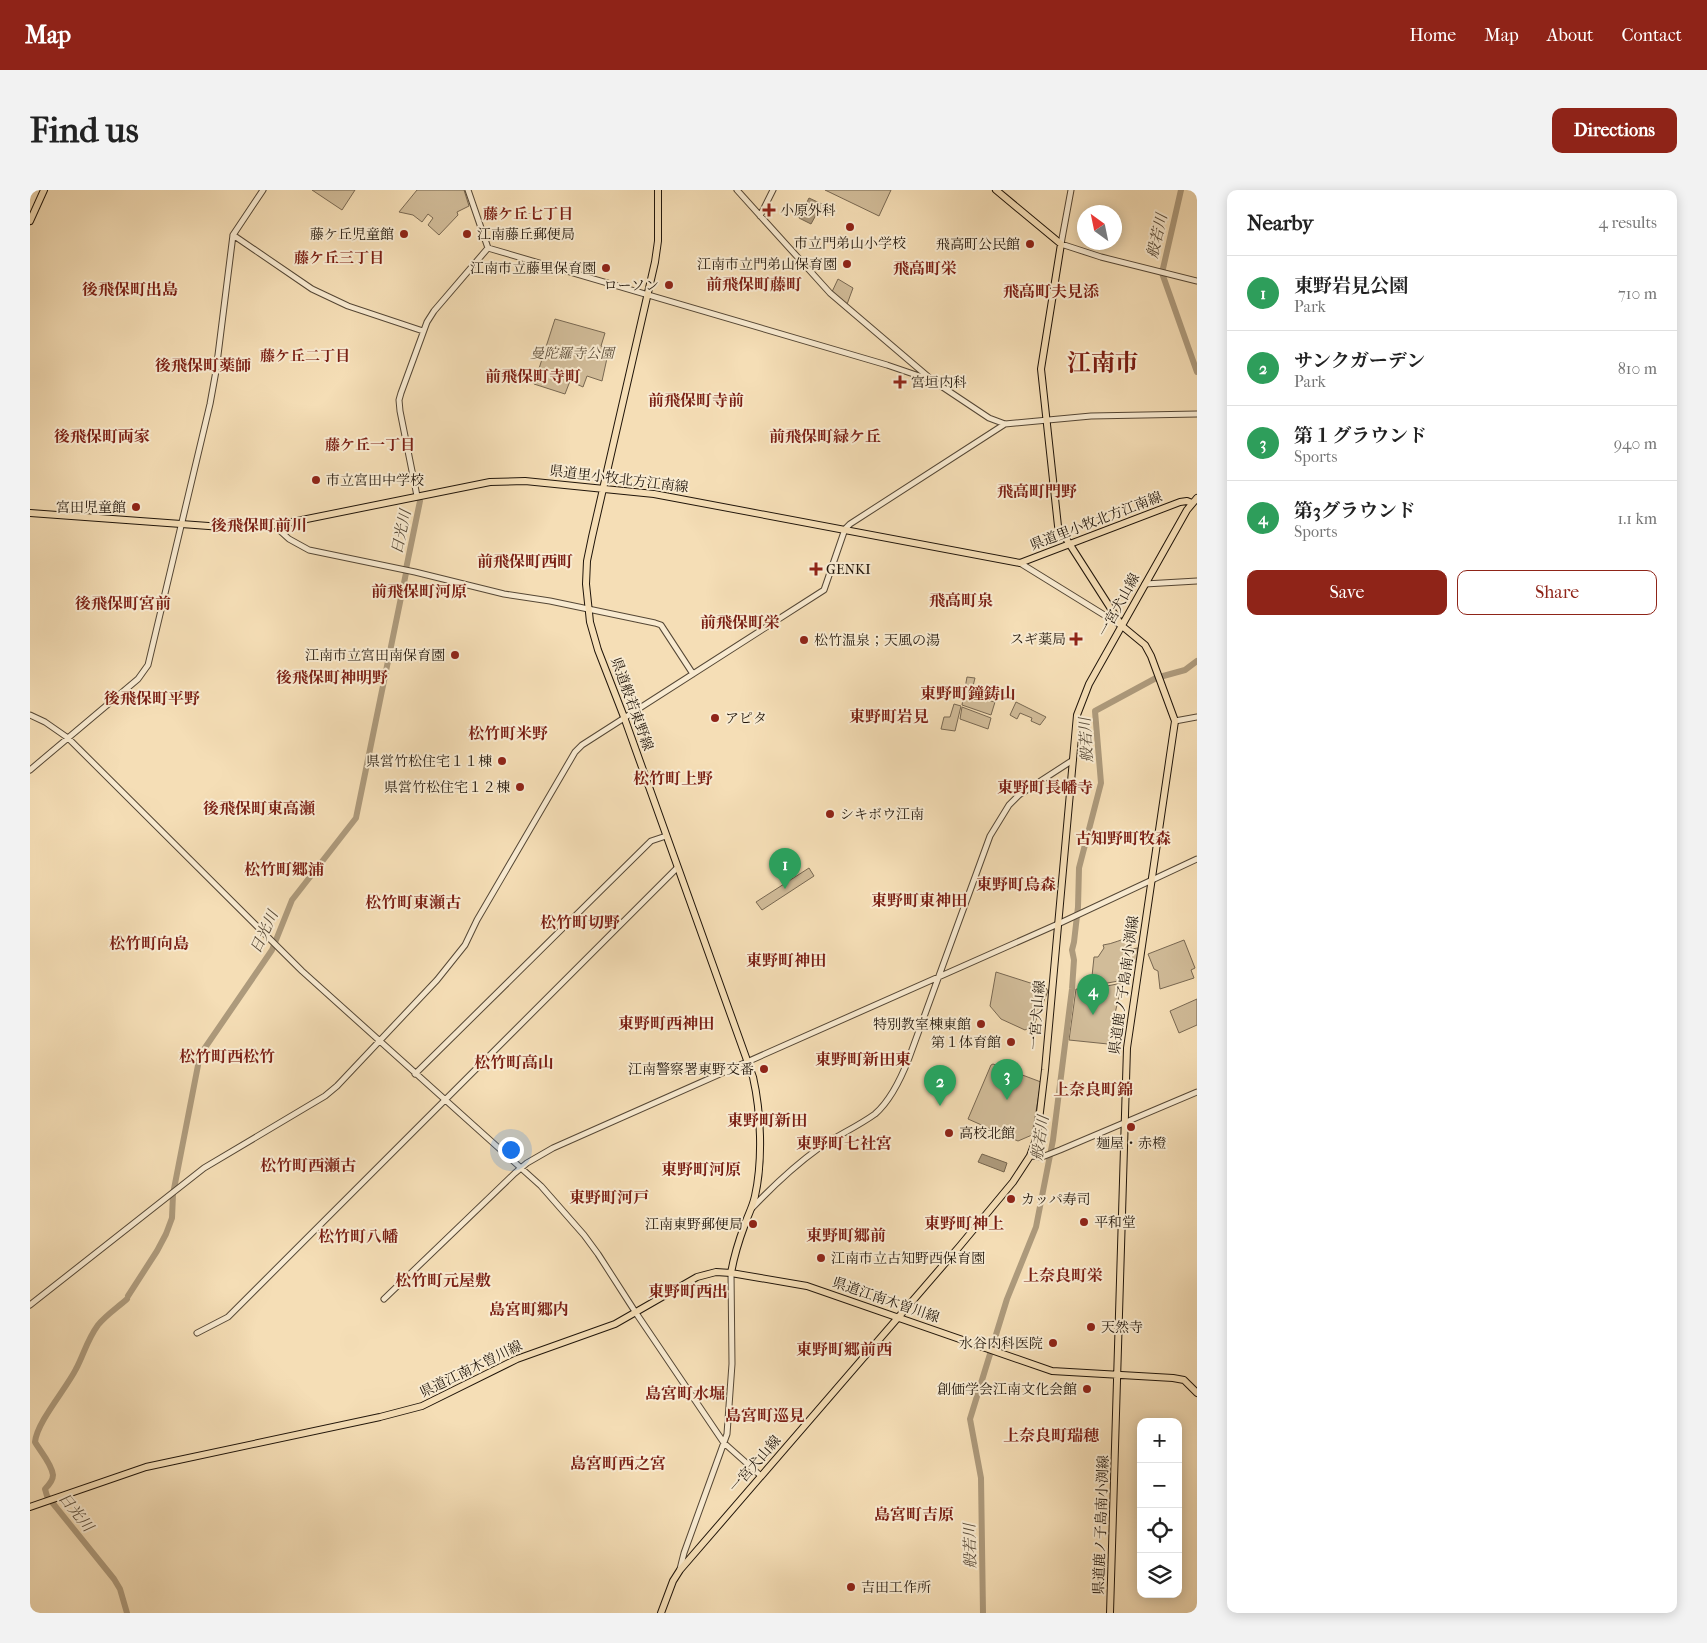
<!DOCTYPE html>
<html lang="en">
<head>
<meta charset="utf-8">
<style>
	:root { --surface:#fff; --page:#f2f2f2; --text:#222; --muted:#767676; --line:#e0e0e0; --accent:#8f2418 }
	body { margin:0; font-family:"IM FELL French Canon","Noto Serif JP",serif; background:var(--page); color:var(--text) }
	.controls { position:absolute; right:15px; bottom:15px; display:grid; overflow:hidden; border-radius:10px; box-shadow:0 2px 12px #0003 }
	.controls button { width:45px; height:45px; display:grid; place-items:center; padding:0; border:0; border-bottom:1px solid var(--line); background:var(--surface); color:var(--text); font:25px sans-serif }
	.compass { position:absolute; left:1047px; top:15px; width:45px; height:45px; border-radius:50%; background:var(--surface); box-shadow:0 2px 12px #0003; rotate:327deg }
	.you { position:absolute; left:480px; top:959px; width:18px; height:18px; margin:-12px; border:4px solid #fff; border-radius:50%; background:#1a73e8; box-shadow:0 0 0 8px #1a73e833 }
	.badge { display:grid; place-items:center; width:32px; height:32px; border-radius:50%; background:var(--accent); color:#fff; font-size:16px; font-weight:700 }
	.pin { position:absolute; translate:-50% -41px; filter:drop-shadow(0 1px 2px #0008) }
	.pin::after { content:''; position:absolute; top:26px; width:18px; height:15px; background:inherit; clip-path:polygon(0 0,100% 0,50% 100%) }
	.list { margin:0; padding:0; list-style:none }
	h2 { display:flex; justify-content:space-between; align-items:center; height:65px; margin:0; padding:0 20px; font-size:21px }
	h2 small { font-size:16px; font-weight:400; color:var(--muted) }
	.list li { display:grid; grid-template-columns:32px 1fr auto; gap:15px; align-items:center; box-sizing:border-box; height:75px; padding:0 20px; border-top:1px solid var(--line) }
	.list b { display:block; font-size:19px; white-space:nowrap }
	.list p { margin:0; font-size:16px; white-space:nowrap; color:var(--muted) }
	.list em { font-size:16px; font-style:normal; color:var(--muted) }
	.actions { display:flex; gap:10px; padding:15px 20px }
	.actions a { flex:1; padding:11px 0; border:1px solid var(--accent); border-radius:10px; text-align:center; font-size:18px; color:var(--accent) }
	.actions .main { background:var(--accent); color:#fff }
	.icon { flex:none; width:28px; height:28px; fill:none; stroke:currentColor; stroke-width:2; stroke-linecap:round; stroke-linejoin:round }
	.map { position:relative; flex:none; width:1167px; height:1423px; overflow:hidden; border-radius:10px }
	header { display:flex; align-items:center; gap:30px; box-sizing:border-box; height:70px; padding:0 25px; background:var(--accent); color:#fff }
	header strong { font-size:24px }
	nav { display:flex; gap:28px; margin-inline-start:auto; font-size:18px }
	.intro { display:flex; align-items:center; justify-content:space-between; box-sizing:border-box; height:120px; padding:0 30px }
	h1 { margin:0; font-size:35px }
	.button { padding:12px 22px; border-radius:10px; background:var(--accent); color:#fff; font-size:18px; font-weight:700 }
	main { display:flex; gap:30px; padding:0 30px }
	aside { flex:1; background:var(--surface); border-radius:10px; box-shadow:0 2px 12px #0003 }
	.map>svg:first-child { display:block }
	.green { fill:#d1bc99; stroke:#786852 }
	.water { fill:#ad9a7c; stroke:#75654e }
	.lines { fill:none; stroke-linecap:round; stroke-linejoin:round }
	.river { stroke:#ad9a7c; stroke-width:6 }
	.minor-casing { stroke:#554735; stroke-width:7 }
	.major-casing { stroke:#20150a; stroke-width:8 }
	.minor { stroke:#f8ead0; stroke-width:5 }
	.major { stroke:#f5deb6; stroke-width:6 }
	.poi-dot { fill:#8f2418; stroke:#f8ead0; stroke-width:2 }
	.labels { text-anchor:middle; dominant-baseline:central; stroke-width:4; stroke-linejoin:round; paint-order:stroke }
	.poi-label { font-size:14px; fill:#20150a; stroke:#f8ead0; text-anchor:end }
	.park-label { font-size:14px; font-style:italic; fill:#5e4f3c; stroke:#f8ead0 }
	.street-label { font-size:14px; fill:#20150a; stroke:#f8ead0 }
	.neighbourhood-label { font-size:15px; font-weight:bold; fill:#7a1f14; stroke:#f8ead0 }
	.water-label { font-size:15px; font-style:italic; fill:#584a38; stroke:#f8ead0 }
	.quarter-label { font-size:16px; font-weight:bold; fill:#7a1f14; stroke:#f8ead0 }
	.town-label { font-size:24px; font-weight:bold; fill:#7a1f14; stroke:#f8ead0 }
</style>
</head>
<body>
<header>
<strong>Map</strong>
<nav><a>Home</a><a>Map</a><a>About</a><a>Contact</a></nav>
</header>
<div class="intro"><h1>Find us</h1><a class="button">Directions</a></div>
<main>
<div class="map">
<svg width="1167" height="1423" viewBox="0 0 1167 1423">
	<rect width="100%" height="100%" fill="#f5deb6"/>
	<filter id="stains"><feTurbulence type="fractalNoise" baseFrequency=".004" numOctaves="4"/><feColorMatrix values="0 0 0 0 .2 0 0 0 0 .09 0 0 0 0 .02 0 0 0 .5 -.17"/></filter>
	<radialGradient id="worn" r=".72"><stop offset=".6" stop-color="#630" stop-opacity="0"/><stop offset="1" stop-color="#630" stop-opacity=".3"/></radialGradient>
	<path class="green" d="M282 0H325L312 20Z
		M387 0H434L439 16 427 22 428 25 409 45 398 35 403 28 398 24 392 32 383 25 369 22Z
		M795 0H861L849 26Z
		M808 89 823 98 816 117 801 104Z
		M525 129 575 143 571 156 579 159 572 191 557 186 553 197 540 191 535 204 504 194Z
		M937 487 945 488 943 496 951 498 949 508 965 512 961 525 932 515Z
		M986 512 1016 527 1010 535 1001 531 1002 528 990 523 987 529 980 525Z
		M924 514 931 516 925 541 911 539 914 527H920Z
		M932 517 961 528 958 539 930 529Z
		M779 678 784 686 732 720 726 712Z
		M1102 747 1101 759 1108 758 1107 772H1099L1094 790 1061 796 1064 767H1068L1074 758 1073 755C1083 754 1091 749 1102 747Z
		M1154 750 1165 778 1161 780 1164 788 1130 799 1128 781 1124 779 1118 764Z
		M966 782 1016 798 1018 801 1004 835 995 840 971 829 960 816Z
		M1092 793 1078 854 1039 850 1046 799 1057 800Z
		M1167 809V835L1149 843 1140 821Z
		M963 874 1011 892 1002 945 988 951 938 929 961 875Z"/>
	<path class="water" d="M779 8 794 15 788 26 786 25 781 34 769 28Z
		M952 964 977 973 974 982 948 972Z"/>
	<g class="lines">
		<path class="river" d="M1151 0 1132 83 1167 182
			M376 379 390 311
			M98 1106 127 1061 136 1044 142 1028 143 1004 170 865 242 760 262 710 326 628 376 383
			M97 1109C87 1118 76 1125 68 1135 57 1150 54 1164 46 1179 36 1199 7 1232 5 1252 10 1261 22 1274 23 1285 23 1290 19 1295 15 1299L17 1306 84 1389 90 1399 97 1423
			M953 1423 951 1288 940 1229 977 1109 1006 1037 1023 950 1042 799 1044 770 1042 760 1044 752 1048 717 1049 678 1071 593 1065 521 1126 488 1155 480 1167 471"/>
		<g class="minor-casing">
			<path id="minor" d="M438 0 458 58
				M707 0 800 103 902 190 959 228 975 234 1061 226 1167 224
				M1041 0 1031 54 1071 67 1167 91
				M730 26 743 0
				M203 45 282 99 318 116 393 141
				M458 58 857 175 898 189
				M387 306 370 221 369 210 371 203 397 132 404 121 458 58
				M247 335 248 339 259 349 279 360 385 382 474 404 520 411 625 433 631 435 663 484
				M990 373 1092 436
				M1115 394 1167 391
				M0 525 15 532 38 548 272 781 511 996 554 1045 568 1064 606 1123 694 1253 731 1286
				M1145 531 1167 527
				M0 580 108 489 118 475 180 214 186 181 203 45 233 0
				M385 884 621 651 636 646
				M1000 966 1012 967 1030 960 1167 902
				M722 1018C743 996 764 976 789 958 806 946 827 937 845 924 860 911 872 886 879 868L960 646 979 615 989 605 1043 570
				M354 1109 485 983 497 973 523 958 1028 734 1167 669
				M0 1115 174 978 295 906 307 896 407 790 435 755 447 730 545 562 552 555 794 400 815 339 820 334 975 234
				M167 1143 198 1127 647 678
				M650 1379 654 1363 697 1244 702 1174 701 1083"/>
		</g>
		<g class="major-casing">
			<path id="major" d="M628 0V51L625 72 562 347 557 371 556 394 560 432 568 460 594 527 723 887C731 922 733 970 725 1006 723 1016 718 1025 715 1034 709 1050 704 1066 701 1083
				M966 0 1031 54 1011 179 1028 336 1092 436 1115 455 1121 466 1145 531 1097 858 1080 1423
				M0 31 14 0
				M0 323 206 338 247 335 460 292 495 291 624 304 990 373 1150 312 1157 311 1162 313
				M0 1317 116 1277 350 1227 392 1216 487 1169 585 1134 667 1087 686 1082 701 1083 777 1096 1022 1181 1143 1188 1154 1190 1167 1203
				M631 1423 643 1391 650 1380 929 1057 983 992 1000 966 1007 947 1015 880 1047 525 1059 494 1157 320 1167 308"/>
		</g>
		<use href="#minor" class="minor"/>
		<use href="#major" class="major"/>
	</g>
	<g class="poi-dot">
		<path d="M736.5 12.5h5v5h5v5h-5v5h-5v-5h-5v-5h5z"/>
		<circle cx="820" cy="37" r="5"/>
		<circle cx="374" cy="44" r="5"/>
		<circle cx="437" cy="44" r="5"/>
		<circle cx="1000" cy="54" r="5"/>
		<circle cx="817" cy="74" r="5"/>
		<circle cx="576" cy="78" r="5"/>
		<circle cx="639" cy="95" r="5"/>
		<path d="M867.5 184.5h5v5h5v5h-5v5h-5v-5h-5v-5h5z"/>
		<circle cx="286" cy="290" r="5"/>
		<circle cx="106" cy="317" r="5"/>
		<path d="M783.5 371.5h5v5h5v5h-5v5h-5v-5h-5v-5h5z"/>
		<path d="M1043.5 441.5h5v5h5v5h-5v5h-5v-5h-5v-5h5z"/>
		<circle cx="774" cy="450" r="5"/>
		<circle cx="425" cy="465" r="5"/>
		<circle cx="685" cy="528" r="5"/>
		<circle cx="472" cy="571" r="5"/>
		<circle cx="490" cy="597" r="5"/>
		<circle cx="800" cy="624" r="5"/>
		<circle cx="951" cy="834" r="5"/>
		<circle cx="981" cy="852" r="5"/>
		<circle cx="734" cy="879" r="5"/>
		<circle cx="1101" cy="937" r="5"/>
		<circle cx="919" cy="943" r="5"/>
		<circle cx="981" cy="1009" r="5"/>
		<circle cx="1054" cy="1032" r="5"/>
		<circle cx="723" cy="1034" r="5"/>
		<circle cx="791" cy="1068" r="5"/>
		<circle cx="1061" cy="1137" r="5"/>
		<circle cx="1023" cy="1153" r="5"/>
		<circle cx="1057" cy="1199" r="5"/>
		<circle cx="821" cy="1397" r="5"/>
	</g>
	<g class="labels">
		<g class="poi-label">
			<text x="750" y="20" text-anchor="start">小原外科</text>
			<text x="364" y="44">藤ケ丘児童館</text>
			<text x="447" y="44" text-anchor="start">江南藤丘郵便局</text>
			<text x="820" y="53" text-anchor="middle">市立門弟山小学校</text>
			<text x="990" y="54">飛高町公民館</text>
			<text x="807" y="74">江南市立門弟山保育園</text>
			<text x="566" y="78">江南市立藤里保育園</text>
			<text x="629" y="95">ローソン</text>
			<text x="881" y="192" text-anchor="start">宮垣内科</text>
			<text x="296" y="290" text-anchor="start">市立宮田中学校</text>
			<text x="96" y="317">宮田児童館</text>
			<text x="796" y="379" text-anchor="start">GENKI</text>
			<text x="1036" y="449">スギ薬局</text>
			<text x="784" y="450" text-anchor="start">松竹温泉；天風の湯</text>
			<text x="415" y="465">江南市立宮田南保育園</text>
			<text x="695" y="528" text-anchor="start">アピタ</text>
			<text x="462" y="571">県営竹松住宅１１棟</text>
			<text x="480" y="597">県営竹松住宅１２棟</text>
			<text x="810" y="624" text-anchor="start">シキボウ江南</text>
			<text x="941" y="834">特別教室棟東館</text>
			<text x="971" y="852">第１体育館</text>
			<text x="724" y="879">江南警察署東野交番</text>
			<text x="929" y="943" text-anchor="start">高校北館</text>
			<text x="1101" y="953" text-anchor="middle">麺屋・赤橙</text>
			<text x="991" y="1009" text-anchor="start">カッパ寿司</text>
			<text x="1064" y="1032" text-anchor="start">平和堂</text>
			<text x="713" y="1034">江南東野郵便局</text>
			<text x="801" y="1068" text-anchor="start">江南市立古知野西保育園</text>
			<text x="1071" y="1137" text-anchor="start">天然寺</text>
			<text x="1013" y="1153">水谷内科医院</text>
			<text x="1047" y="1199">創価学会江南文化会館</text>
			<text x="831" y="1397" text-anchor="start">吉田工作所</text>
		</g>
		<g class="park-label">
			<text x="542" y="163">曼陀羅寺公園</text>
		</g>
		<g class="street-label">
			<text transform="translate(589 289) rotate(7)">県道里小牧北方江南線</text>
			<text transform="translate(1066 331) rotate(-21)">県道里小牧北方江南線</text>
			<text transform="translate(1089 415) rotate(-61)">一宮犬山線</text>
			<text transform="translate(602 514) rotate(70)">県道般若東野線</text>
			<text transform="translate(1094 795) rotate(-82)">県道鹿ノ子島南小渕線</text>
			<text transform="translate(1007 825) rotate(-85)">一宮犬山線</text>
			<text transform="translate(856 1110) rotate(19)">県道江南木曽川線</text>
			<text transform="translate(441 1179) rotate(-26)">県道江南木曽川線</text>
			<text transform="translate(725 1274) rotate(-49)">一宮犬山線</text>
			<text transform="translate(1071 1335) rotate(-88)">県道鹿ノ子島南小渕線</text>
		</g>
		<g class="neighbourhood-label">
			<text x="498" y="24">藤ケ丘七丁目</text>
			<text x="309" y="68">藤ケ丘三丁目</text>
			<text x="275" y="166">藤ケ丘二丁目</text>
			<text x="340" y="255">藤ケ丘一丁目</text>
		</g>
		<g class="water-label">
			<text transform="translate(1127 46) rotate(-77)">般若川</text>
			<text transform="translate(371 342) rotate(-78)">日光川</text>
			<text transform="translate(1056 550) rotate(-93)">般若川</text>
			<text transform="translate(234 742) rotate(-65)">日光川</text>
			<text transform="translate(1010 948) rotate(-81)">般若川</text>
			<text transform="translate(46 1322) rotate(51)">日光川</text>
			<text transform="translate(940 1356) rotate(-91)">般若川</text>
		</g>
		<g class="quarter-label">
			<text x="895" y="78">飛高町栄</text>
			<text x="724" y="94">前飛保町藤町</text>
			<text x="100" y="99">後飛保町出島</text>
			<text x="1021" y="101">飛高町夫見添</text>
			<text x="173" y="175">後飛保町薬師</text>
			<text x="503" y="186">前飛保町寺町</text>
			<text x="666" y="210">前飛保町寺前</text>
			<text x="72" y="246">後飛保町両家</text>
			<text x="795" y="246">前飛保町緑ケ丘</text>
			<text x="1007" y="301">飛高町門野</text>
			<text x="229" y="335">後飛保町前川</text>
			<text x="495" y="371">前飛保町西町</text>
			<text x="389" y="401">前飛保町河原</text>
			<text x="931" y="410">飛高町泉</text>
			<text x="93" y="413">後飛保町宮前</text>
			<text x="710" y="432">前飛保町栄</text>
			<text x="302" y="487">後飛保町神明野</text>
			<text x="938" y="503">東野町鐘鋳山</text>
			<text x="122" y="508">後飛保町平野</text>
			<text x="859" y="526">東野町岩見</text>
			<text x="478" y="543">松竹町米野</text>
			<text x="643" y="588">松竹町上野</text>
			<text x="1015" y="597">東野町長幡寺</text>
			<text x="229" y="618">後飛保町東高瀬</text>
			<text x="1093" y="648">古知野町牧森</text>
			<text x="254" y="679">松竹町郷浦</text>
			<text x="986" y="694">東野町烏森</text>
			<text x="889" y="710">東野町東神田</text>
			<text x="383" y="712">松竹町東瀬古</text>
			<text x="550" y="732">松竹町切野</text>
			<text x="119" y="753">松竹町向島</text>
			<text x="756" y="770">東野町神田</text>
			<text x="636" y="833">東野町西神田</text>
			<text x="197" y="866">松竹町西松竹</text>
			<text x="833" y="869">東野町新田東</text>
			<text x="484" y="872">松竹町高山</text>
			<text x="1063" y="899">上奈良町錦</text>
			<text x="737" y="930">東野町新田</text>
			<text x="814" y="953">東野町七社宮</text>
			<text x="278" y="975">松竹町西瀬古</text>
			<text x="671" y="979">東野町河原</text>
			<text x="579" y="1007">東野町河戸</text>
			<text x="934" y="1033">東野町神上</text>
			<text x="816" y="1045">東野町郷前</text>
			<text x="328" y="1046">松竹町八幡</text>
			<text x="1033" y="1085">上奈良町栄</text>
			<text x="413" y="1090">松竹町元屋敷</text>
			<text x="658" y="1101">東野町西出</text>
			<text x="499" y="1119">島宮町郷内</text>
			<text x="814" y="1159">東野町郷前西</text>
			<text x="655" y="1203">島宮町水堀</text>
			<text x="735" y="1225">島宮町巡見</text>
			<text x="1021" y="1245">上奈良町瑞穂</text>
			<text x="588" y="1273">島宮町西之宮</text>
			<text x="884" y="1324">島宮町吉原</text>
		</g>
		<g class="town-label">
			<text x="1073" y="173">江南市</text>
		</g>
	</g>
	<rect width="100%" height="100%" filter="url(#stains)"/>
	<rect width="100%" height="100%" fill="url(#worn)"/>
</svg>
<div class="controls">
<button>+</button>
<button>−</button>
<button><svg class="icon" aria-label="locate" viewBox="0 0 24 24"><circle cx="12" cy="12" r="6"/><path d="M12 2v4M12 18v4M2 12h4M18 12h4"/></svg></button>
<button><svg class="icon" aria-label="layers" viewBox="0 0 24 24"><path d="M12 4l9 5-9 5-9-5zM3 14l9 5 9-5"/></svg></button>
</div>
<svg class="compass" viewBox="-18 -18 36 36"><path d="M0-13l5 13h-10z" fill="#e53935"/><path d="M0 13l5-13h-10z" fill="#767676"/></svg>
<div class="you"></div>
<div class="pin badge" style="left:755px;top:699px;background:#2e9e5b">1</div>
<div class="pin badge" style="left:910px;top:916px;background:#2e9e5b">2</div>
<div class="pin badge" style="left:977px;top:910px;background:#2e9e5b">3</div>
<div class="pin badge" style="left:1063px;top:825px;background:#2e9e5b">4</div>
</div>
<aside>
<h2>Nearby<small>4 results</small></h2>
<ul class="list">
<li><span class="badge" style="background:#2e9e5b">1</span><div><b>東野岩見公園</b><p>Park</p></div><em>710 m</em></li>
<li><span class="badge" style="background:#2e9e5b">2</span><div><b>サンクガーデン</b><p>Park</p></div><em>810 m</em></li>
<li><span class="badge" style="background:#2e9e5b">3</span><div><b>第１グラウンド</b><p>Sports</p></div><em>940 m</em></li>
<li><span class="badge" style="background:#2e9e5b">4</span><div><b>第3グラウンド</b><p>Sports</p></div><em>1.1 km</em></li>
</ul>
<div class="actions"><a class="main">Save</a><a>Share</a></div>
</aside>
</main>
</body>
</html>
